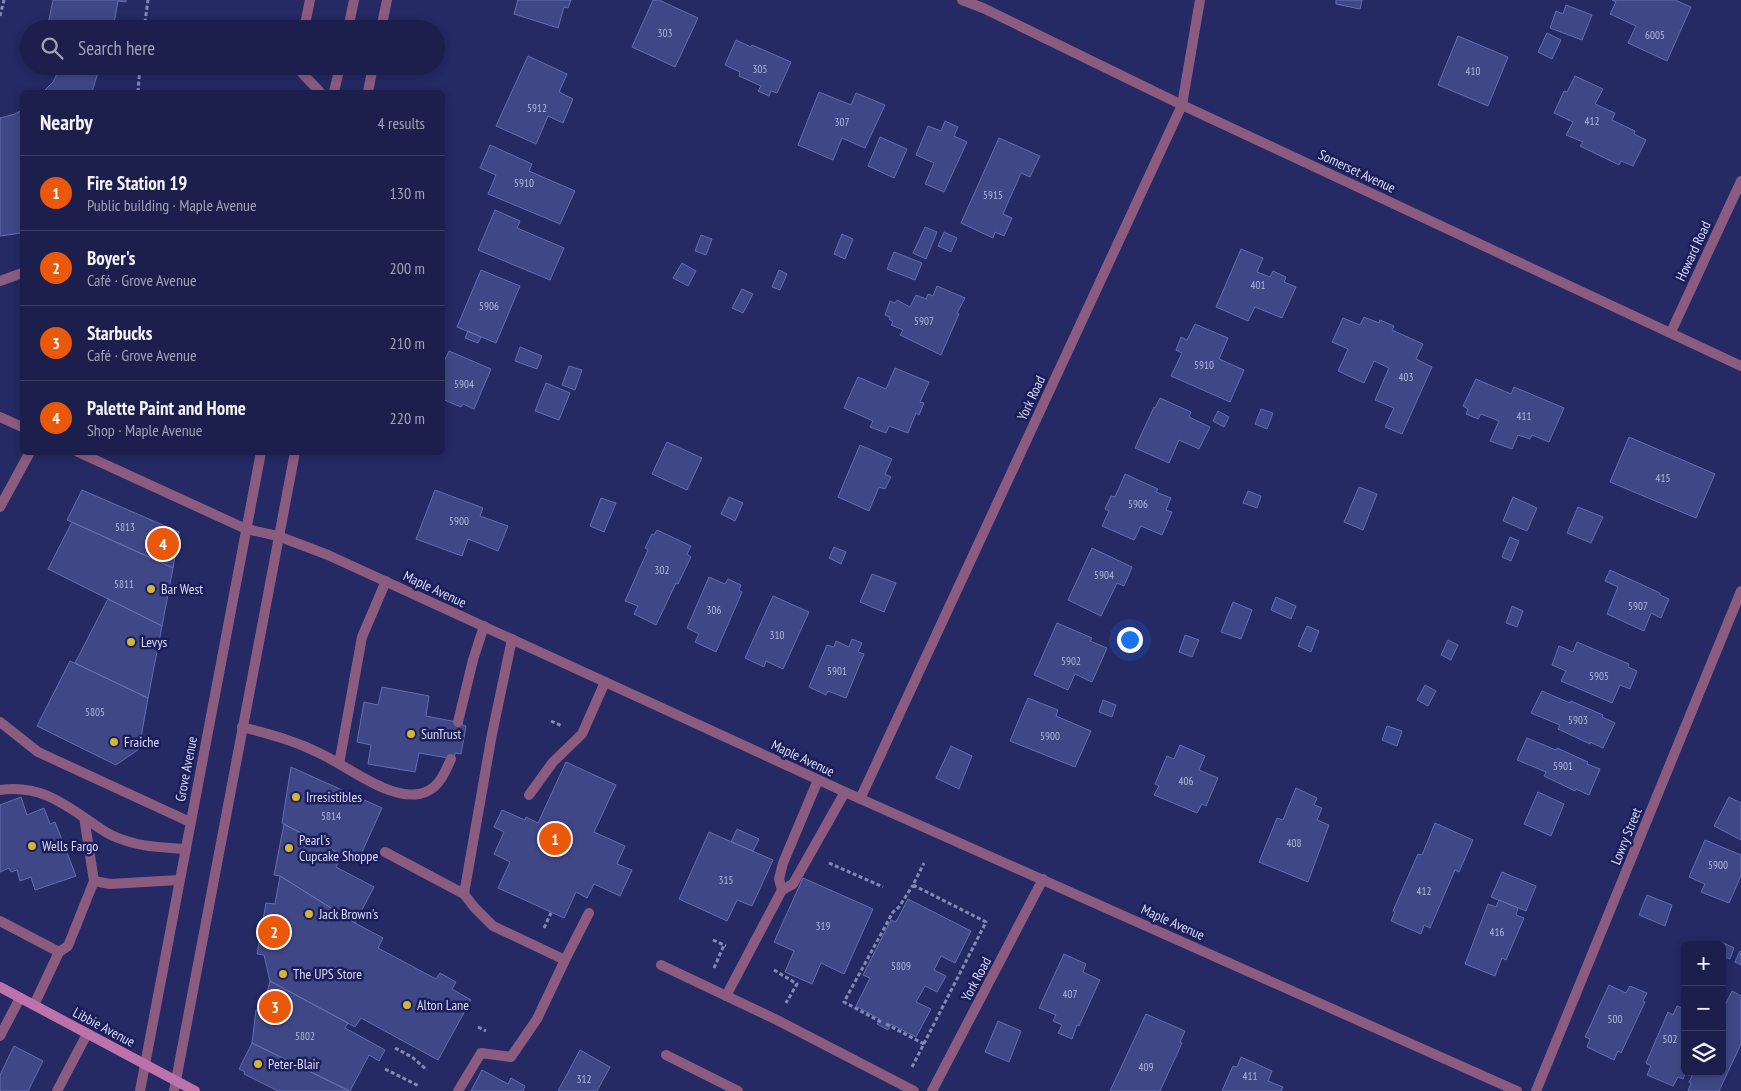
<!DOCTYPE html>
<html lang="en">
<head>
<meta charset="utf-8">
<style>
	:root { --surface:#1c1f4b; --page:#292c55; --text:#f1f3f6; --muted:#a0a2b5; --line:#3a3d63; --accent:#ea580c }
	body { margin:0; font-family:"PT Sans Narrow",sans-serif; background:var(--page); color:var(--text) }
	.controls { position:absolute; right:15px; bottom:15px; display:grid; overflow:hidden; border-radius:8px; box-shadow:0 2px 8px #0003 }
	.controls button { width:45px; height:45px; display:grid; place-items:center; padding:0; border:0; border-bottom:1px solid var(--line); background:var(--surface); color:var(--text); font:25px sans-serif }
	.you { position:absolute; left:1129px; top:639px; width:18px; height:18px; margin:-12px; border:4px solid #fff; border-radius:50%; background:#1a73e8; box-shadow:0 0 0 8px #1a73e833 }
	.badge { display:grid; place-items:center; width:32px; height:32px; border-radius:50%; background:var(--accent); color:#fff; font-size:16px; font-weight:700 }
	.pin { position:absolute; translate:-50% -50%; border:2px solid #fff; box-shadow:0 1px 5px #0006 }
	.list { margin:0; padding:0; list-style:none }
	h2 { display:flex; justify-content:space-between; align-items:center; height:65px; margin:0; padding:0 20px; font-size:21px }
	h2 small { font-size:16px; font-weight:400; color:var(--muted) }
	.list li { display:grid; grid-template-columns:32px 1fr auto; gap:15px; align-items:center; box-sizing:border-box; height:75px; padding:0 20px; border-top:1px solid var(--line) }
	.list b { display:block; font-size:19px; white-space:nowrap }
	.list p { margin:0; font-size:16px; white-space:nowrap; color:var(--muted) }
	.list em { font-size:16px; font-style:normal; color:var(--muted) }
	.icon { flex:none; width:28px; height:28px; fill:none; stroke:currentColor; stroke-width:2; stroke-linecap:round; stroke-linejoin:round }
	.map { position:relative; flex:none; width:1741px; height:1091px; overflow:hidden }
	.search { position:absolute; background:var(--surface); box-shadow:0 2px 8px #0003; left:20px; top:20px; width:425px; height:55px; display:flex; align-items:center; gap:12px; box-sizing:border-box; padding:0 18px; border-radius:28px; color:var(--muted); font-size:19px }
	.panel { position:absolute; background:var(--surface); box-shadow:0 2px 8px #0003; left:20px; top:90px; width:425px; height:365px; border-radius:8px }
	.map>svg:first-child { display:block }
	.building { fill:#404786; stroke:#646eb0 }
	.lines { fill:none; stroke-linecap:round; stroke-linejoin:round }
	.path { stroke:#8489b4; stroke-width:3; stroke-dasharray:4 2.5; stroke-linecap:butt }
	.service { stroke:#8c5c80; stroke-width:10 }
	.minor { stroke:#8c5c80; stroke-width:10 }
	.tertiary { stroke:#8c5c80; stroke-width:10 }
	.secondary { stroke:#be72ac; stroke-width:10 }
	.poi-dot { fill:#d3b635; stroke:#1c1e59; stroke-width:2 }
	.labels { text-anchor:middle; dominant-baseline:central; stroke-width:5; stroke-linejoin:round; paint-order:stroke }
	.number-label { font-size:11px; fill:#b0b7dd }
	.street-label { font-size:14px; fill:#d6dcfa; stroke:#1c1e59 }
	.poi-label { font-size:14px; fill:#d6dcfa; stroke:#1c1e59; text-anchor:start }
</style>
</head>
<body>
<div class="map">
<svg width="1741" height="1091" viewBox="0 0 1741 1091">
	<rect width="100%" height="100%" fill="#252964"/>
	<path class="building" d="M53 0H126V2L118 1 113 29H47Z
		M518 0H571L568 8 564 7 558 28 514 14Z
		M653 0H659L698 18 675 67 632 47Z
		M1336 0H1362L1360 9 1336 4Z
		M1612 0H1675L1691 7 1667 61 1628 43 1636 26 1610 14 1616 2Z
		M1566 5 1592 15 1582 40 1550 28 1556 11 1563 14Z
		M1547 33 1561 40 1552 59 1538 52Z
		M1458 36 1508 57 1488 106 1438 85Z
		M736 40 751 47 752 45 791 62 777 93 771 91 769 96 758 91 761 86 739 76 740 72 725 65Z
		M528 56 567 74 559 92 573 99 563 123 548 116 536 144 496 126Z
		M61 66H100L92 92H43L53 82Z
		M1575 76 1603 89 1595 104 1615 113 1612 120 1635 131 1634 134 1646 140 1633 166 1621 161 1619 165 1580 146 1583 142 1566 135 1573 122 1554 113 1564 91 1567 92Z
		M819 92 851 105 856 93 885 105 865 148 842 138 833 160 798 145Z
		M22 110V233L0 236V118L15 114Z
		M945 121 958 127 954 136 967 142 944 192 925 184 934 163 916 155 928 126 941 131Z
		M880 137 907 149 894 178 868 166Z
		M999 138 1040 156 1030 177 1021 173 1003 214 1012 218 1004 236 995 232 993 238 961 223Z
		M490 145 532 164 529 171 575 191 560 224 488 194 496 175 480 168Z
		M495 210 520 221 517 228 564 248 550 280 478 250Z
		M925 227 937 232 926 259 913 253Z
		M944 232 957 238 951 252 938 246Z
		M842 234 853 239 845 259 834 254Z
		M701 235 712 239 706 255 695 251Z
		M1241 249 1263 258 1257 272 1270 277 1273 271 1286 277 1284 282 1296 287 1282 318 1255 307 1248 321 1216 307Z
		M894 252 922 263 915 280 887 269Z
		M682 263 696 271 688 286 673 278Z
		M481 270 520 286 496 343 457 327Z
		M779 270 787 274 780 290 772 287Z
		M937 286 965 298 957 313 959 314 941 355 900 335 903 330 891 325 893 322 889 319 890 317 885 315 890 301 895 303 897 300 910 307 916 295 926 299 928 294 933 296Z
		M742 289 753 294 743 313 732 308Z
		M1364 317 1379 323 1380 320 1394 326 1392 330 1423 344 1416 359 1432 367 1402 434 1385 427 1394 408 1375 400 1389 368 1374 361 1364 383 1338 371 1348 349 1332 342 1343 318 1360 325Z
		M1195 324 1228 338 1219 359 1244 370 1230 402 1171 376 1182 353 1176 350 1181 337 1187 340Z
		M468 331 481 337 478 343 465 338Z
		M520 347 542 356 537 369 515 361Z
		M449 351 491 369 474 409 463 404 461 407 442 399V366Z
		M569 366 582 370 575 390 562 385Z
		M895 368 929 382 920 402 924 403 919 415 916 413 908 433 889 426 886 433 870 427 873 421 844 408 858 377 886 389Z
		M1476 379 1511 394 1514 387 1564 408 1549 442 1532 435 1530 439 1518 435 1512 449 1490 441 1499 421 1481 414 1478 419 1466 414 1468 409 1463 406Z
		M546 383 570 393 559 420 535 411Z
		M1160 398 1191 412 1189 417 1210 427 1199 449 1179 440 1169 463 1135 448 1154 407 1155 408Z
		M1261 409 1273 413 1267 429 1255 424Z
		M1218 411 1229 417 1224 427 1213 421Z
		M1629 437 1715 474 1696 518 1610 482Z
		M667 442 702 458 687 490 652 474Z
		M860 445 892 459 885 474 891 477 885 489 879 487 869 511 838 497Z
		M1125 474 1158 489 1156 492 1171 498 1166 510 1172 512 1162 535 1141 526 1134 540 1102 526 1109 511 1105 509 1111 496 1115 497Z
		M1359 487 1377 494 1363 530 1344 522Z
		M82 490 179 532 173 568 67 520Z
		M435 490 483 508 480 516 508 526 498 551 468 539 462 556 416 539Z
		M1248 491 1261 496 1257 508 1243 503Z
		M729 497 743 503 735 521 721 514Z
		M1513 497 1537 508 1527 531 1503 521Z
		M601 498 616 503 604 532 590 526Z
		M1578 507 1603 517 1591 543 1567 533Z
		M72 522 173 568 162 626 48 569Z
		M657 530 691 546 687 554 691 557 678 584 676 583 656 625 634 614 638 606 625 601 648 550 645 548 652 534 654 535Z
		M1510 537 1519 541 1511 561 1502 557Z
		M834 547 846 552 841 564 829 558Z
		M1092 548 1132 567 1124 586 1117 583 1101 616 1068 600Z
		M1610 570 1660 593V595L1669 599 1661 618 1651 613 1644 631 1607 614 1618 587 1605 581Z
		M872 574 896 583 884 612 860 602Z
		M709 577 725 584 728 579 741 585 739 590 742 592 716 652 695 642 699 634 687 628Z
		M773 596 809 612 783 669 766 661 764 667 745 658Z
		M1276 597 1296 606 1291 619 1271 610Z
		M108 599 162 626 148 698 75 663Z
		M1233 602 1252 610 1241 639 1221 632Z
		M1512 606 1523 611 1517 627 1506 623Z
		M1057 623 1092 638 1090 641 1107 648 1092 682 1075 674 1068 690 1034 675Z
		M1307 626 1319 631 1311 652 1298 646Z
		M1185 635 1199 640 1192 657 1179 652Z
		M852 639 862 643 858 652 864 654 846 698 828 691 826 695 809 687 827 645 834 647 836 641 849 647Z
		M1448 640 1458 645 1451 660 1441 655Z
		M1577 642 1629 664 1628 667 1637 671 1630 689 1620 685 1612 703 1561 681 1566 671 1552 665 1559 646 1573 652Z
		M70 661 148 698 139 749 116 765 37 726Z
		M1425 685 1436 691 1428 706 1417 700Z
		M382 687 429 696 426 716 462 723V725L466 726 461 754 455 753 454 759 419 753 415 772 368 764 371 745 357 742 364 702 378 705Z
		M1542 691 1570 703 1571 701 1603 715 1602 717 1615 723 1603 748 1590 742V744L1558 729 1560 725 1531 713Z
		M1028 698 1058 710 1056 716 1091 731 1075 767 1010 741Z
		M1103 700 1116 705 1112 717 1099 712Z
		M1387 726 1402 731 1397 746 1382 740Z
		M1527 738 1556 750 1557 748 1588 762 1587 764 1600 769 1589 795 1576 789 1575 791 1544 776 1546 772 1517 760Z
		M1180 745 1205 756 1199 770 1218 778 1206 806 1202 804 1197 813 1154 795 1159 786 1155 784 1167 756 1174 759Z
		M951 746 972 756 959 789 936 778Z
		M566 762 616 785 594 832 625 846 617 864 632 870 620 896 594 884 587 898 576 892 564 918 498 888 510 862 494 854 504 832 494 827 502 810 525 820 526 817 538 823Z
		M291 767 382 808 357 863 282 823Z
		M1296 788 1317 798 1314 805 1322 808 1317 820 1329 825 1308 882 1259 862 1277 818 1283 820Z
		M1538 792 1564 804 1551 836 1524 824Z
		M21 797 27 815 44 808 50 824 55 822 76 876 35 890 31 877 20 881 17 870 11 872 9 868 0 872V805Z
		M1729 797 1741 803V840L1714 826Z
		M1435 823 1473 840 1459 872 1455 870 1430 928 1424 925 1421 934 1391 921 1395 912 1393 911 1418 854 1422 855Z
		M284 824 342 855 336 867 374 887 355 923 280 876 274 875Z
		M737 829 759 839 753 851 731 842Z
		M709 832 773 860 752 906 737 900 727 921 679 899Z
		M1705 840 1741 855V876L1729 903 1701 892 1705 884 1689 877Z
		M1502 872 1536 886 1526 911 1491 897Z
		M280 876 355 923 383 938 378 948 436 979 440 973 456 982 452 989 471 1000 438 1060 361 1018 355 1027 270 981 264 955 257 954 266 903 275 904Z
		M803 878 873 909 844 974 821 963 812 984 785 972 794 951 774 942Z
		M1647 895 1672 905 1665 926 1639 915Z
		M908 899 971 931 955 963 941 956 934 970 946 976 937 992 925 986 916 1002 931 1009 916 1037 891 1024 888 1030 877 1024 880 1019 856 1006 870 978 863 975 891 920 896 922Z
		M1499 900 1518 908 1516 915 1524 918 1506 960 1502 958 1495 976 1465 964 1488 904 1496 907Z
		M1721 942 1734 948 1730 959 1722 956V945H1719Z
		M1740 951 1741 952V965L1735 962Z
		M1064 954 1086 964 1083 972 1100 980 1079 1026 1077 1025 1072 1039 1058 1033 1062 1025 1053 1021 1056 1015 1039 1008Z
		M270 981 348 1023 345 1028 385 1050 379 1061 369 1055 350 1091 252 1043 256 1010 262 1012Z
		M1609 985 1626 993 1630 986 1647 993 1643 1001 1645 1002 1621 1053 1618 1051 1614 1060 1587 1047 1590 1039 1585 1037Z
		M1732 991 1741 996V1044L1719 1091H1688L1691 1083 1689 1082 1694 1072H1722V1011Z
		M1677 1006 1685 1009 1686 1072 1683 1079 1678 1077 1673 1086 1647 1075 1651 1066 1646 1063 1668 1012 1673 1015Z
		M1146 1014 1185 1031 1180 1042 1182 1043 1160 1091H1110Z
		M998 1021 1021 1031 1009 1062 985 1052Z
		M252 1043 349 1091H278L244 1074 245 1072 239 1069Z
		M14 1046 43 1061 28 1091H0V1075Z
		M580 1050 610 1067 597 1091H558Z
		M1241 1057 1272 1071 1268 1081 1283 1087 1281 1091H1222L1233 1066 1237 1067Z
		M482 1070 508 1084 511 1078 525 1086 523 1091H471Z"/>
	<g class="lines">
		<path class="path" d="M0 16 4 0
			M144 29 148 0
			M138 92 140 66
			M551 721 562 726
			M829 863 883 887
			M544 928 551 913
			M713 940 726 946
			M714 968 724 945
			M774 970 797 984 786 1003
			M881 1022 844 1002 893 912 899 907 913 885
			M886 1024 924 1044
			M478 1027 486 1031
			M395 1048 412 1057 427 1070
			M912 1067 986 922 913 885 924 863
			M385 1069 419 1086"/>
		<path class="service" d="M304 29 310 0
			M301 66 302 73 320 92
			M0 281 22 273
			M0 507 30 452
			M512 639 492 734 464 894 474 907 493 926 565 960 589 913
			M0 722 38 752 190 822
			M458 722 473 660 484 626
			M242 727C262 732 282 737 301 745 309 748 317 752 325 756 351 769 389 799 419 794 438 791 444 774 451 759
			M339 764 362 637 386 581
			M818 780 783 863 779 879 782 890 793 884 845 792
			M0 790C37 785 59 800 88 820 95 825 103 831 111 835 137 847 157 847 186 849
			M529 795 553 762 582 734 605 682
			M385 852 464 894
			M94 881 110 884 179 880
			M0 921 59 952 68 946 94 881 84 817
			M661 965 777 1020 914 1091
			M726 996 782 890
			M34 1005 59 952
			M0 1036 20 998
			M666 1055 738 1091
			M57 1091 87 1034
			M458 1091 481 1053 511 1057 537 1019 565 960"/>
		<path class="minor" d="M962 0 983 8 1182 105 1741 366
			M1671 332 1741 181
			M0 417 22 427
			M78 452 246 529 278 536 328 555 845 792 1517 1091
			M860 799 1182 105 1200 0
			M932 1091 1043 879
			M1536 1091 1741 591"/>
		<path class="tertiary" d="M348 29 354 0
			M381 29 387 0
			M334 92 340 66
			M368 92 373 66
			M140 1091 261 452
			M174 1091 295 452"/>
		<path class="secondary" d="M0 987 195 1091"/>
	</g>
	<g class="poi-dot">
		<circle cx="151" cy="589" r="5"/>
		<circle cx="131" cy="642" r="5"/>
		<circle cx="411" cy="734" r="5"/>
		<circle cx="114" cy="742" r="5"/>
		<circle cx="296" cy="797" r="5"/>
		<circle cx="32" cy="846" r="5"/>
		<circle cx="289" cy="848" r="5"/>
		<circle cx="309" cy="914" r="5"/>
		<circle cx="283" cy="974" r="5"/>
		<circle cx="407" cy="1005" r="5"/>
		<circle cx="258" cy="1064" r="5"/>
	</g>
	<g class="labels">
		<g class="number-label">
			<text x="665" y="33">303</text>
			<text x="1655" y="35">6005</text>
			<text x="760" y="69">305</text>
			<text x="1473" y="71">410</text>
			<text x="537" y="108">5912</text>
			<text x="1592" y="121">412</text>
			<text x="842" y="122">307</text>
			<text x="524" y="183">5910</text>
			<text x="993" y="195">5915</text>
			<text x="1258" y="285">401</text>
			<text x="489" y="306">5906</text>
			<text x="924" y="321">5907</text>
			<text x="1204" y="365">5910</text>
			<text x="1406" y="377">403</text>
			<text x="464" y="384">5904</text>
			<text x="1524" y="416">411</text>
			<text x="1663" y="478">415</text>
			<text x="1138" y="504">5906</text>
			<text x="459" y="521">5900</text>
			<text x="125" y="527">5813</text>
			<text x="662" y="570">302</text>
			<text x="1104" y="575">5904</text>
			<text x="124" y="584">5811</text>
			<text x="1638" y="606">5907</text>
			<text x="714" y="610">306</text>
			<text x="777" y="635">310</text>
			<text x="1071" y="661">5902</text>
			<text x="837" y="671">5901</text>
			<text x="1599" y="676">5905</text>
			<text x="95" y="712">5805</text>
			<text x="1578" y="720">5903</text>
			<text x="1050" y="736">5900</text>
			<text x="1563" y="766">5901</text>
			<text x="1186" y="781">406</text>
			<text x="331" y="816">5814</text>
			<text x="1294" y="843">408</text>
			<text x="1718" y="865">5900</text>
			<text x="726" y="880">315</text>
			<text x="1424" y="891">412</text>
			<text x="823" y="926">319</text>
			<text x="1497" y="932">416</text>
			<text x="901" y="966">5809</text>
			<text x="1070" y="994">407</text>
			<text x="1615" y="1019">500</text>
			<text x="305" y="1036">5802</text>
			<text x="1670" y="1039">502</text>
			<text x="1146" y="1067">409</text>
			<text x="1250" y="1076">411</text>
			<text x="584" y="1079">312</text>
		</g>
		<g class="street-label">
			<text transform="translate(1357 171) rotate(25)">Somerset Avenue</text>
			<text transform="translate(1693 251) rotate(-65)">Howard Road</text>
			<text transform="translate(1031 398) rotate(-65)">York Road</text>
			<text transform="translate(435 589) rotate(25)">Maple Avenue</text>
			<text transform="translate(803 758) rotate(25)">Maple Avenue</text>
			<text transform="translate(186 769) rotate(-79)">Grove Avenue</text>
			<text transform="translate(1626 836) rotate(-68)">Lowry Street</text>
			<text transform="translate(1173 922) rotate(24)">Maple Avenue</text>
			<text transform="translate(976 979) rotate(-62)">York Road</text>
			<text transform="translate(104 1027) rotate(28)">Libbie Avenue</text>
		</g>
		<g class="poi-label">
			<text x="161" y="589">Bar West</text>
			<text x="141" y="642">Levys</text>
			<text x="421" y="734">SunTrust</text>
			<text x="124" y="742">Fraiche</text>
			<text x="306" y="797">Irresistibles</text>
			<text x="299" y="840">Pearl's<tspan x="299" dy="16">Cupcake Shoppe</tspan></text>
			<text x="42" y="846">Wells Fargo</text>
			<text x="319" y="914">Jack Brown's</text>
			<text x="293" y="974">The UPS Store</text>
			<text x="417" y="1005">Alton Lane</text>
			<text x="268" y="1064">Peter-Blair</text>
		</g>
	</g>
</svg>
<div class="controls">
<button>+</button>
<button>−</button>
<button><svg class="icon" aria-label="layers" viewBox="0 0 24 24"><path d="M12 4l9 5-9 5-9-5zM3 14l9 5 9-5"/></svg></button>
</div>
<div class="you"></div>
<div class="pin badge" style="left:555px;top:839px">1</div>
<div class="pin badge" style="left:274px;top:932px">2</div>
<div class="pin badge" style="left:275px;top:1007px">3</div>
<div class="pin badge" style="left:163px;top:544px">4</div>
<div class="search"><svg class="icon" aria-label="search" viewBox="0 0 24 24"><circle cx="10" cy="10" r="6"/><path d="M15 15l6 6"/></svg>Search here</div>
<section class="panel">
<h2>Nearby<small>4 results</small></h2>
<ul class="list">
<li><span class="badge">1</span><div><b>Fire Station 19</b><p>Public building · Maple Avenue</p></div><em>130 m</em></li>
<li><span class="badge">2</span><div><b>Boyer's</b><p>Café · Grove Avenue</p></div><em>200 m</em></li>
<li><span class="badge">3</span><div><b>Starbucks</b><p>Café · Grove Avenue</p></div><em>210 m</em></li>
<li><span class="badge">4</span><div><b>Palette Paint and Home</b><p>Shop · Maple Avenue</p></div><em>220 m</em></li>
</ul>
</section>
</div>
</body>
</html>
